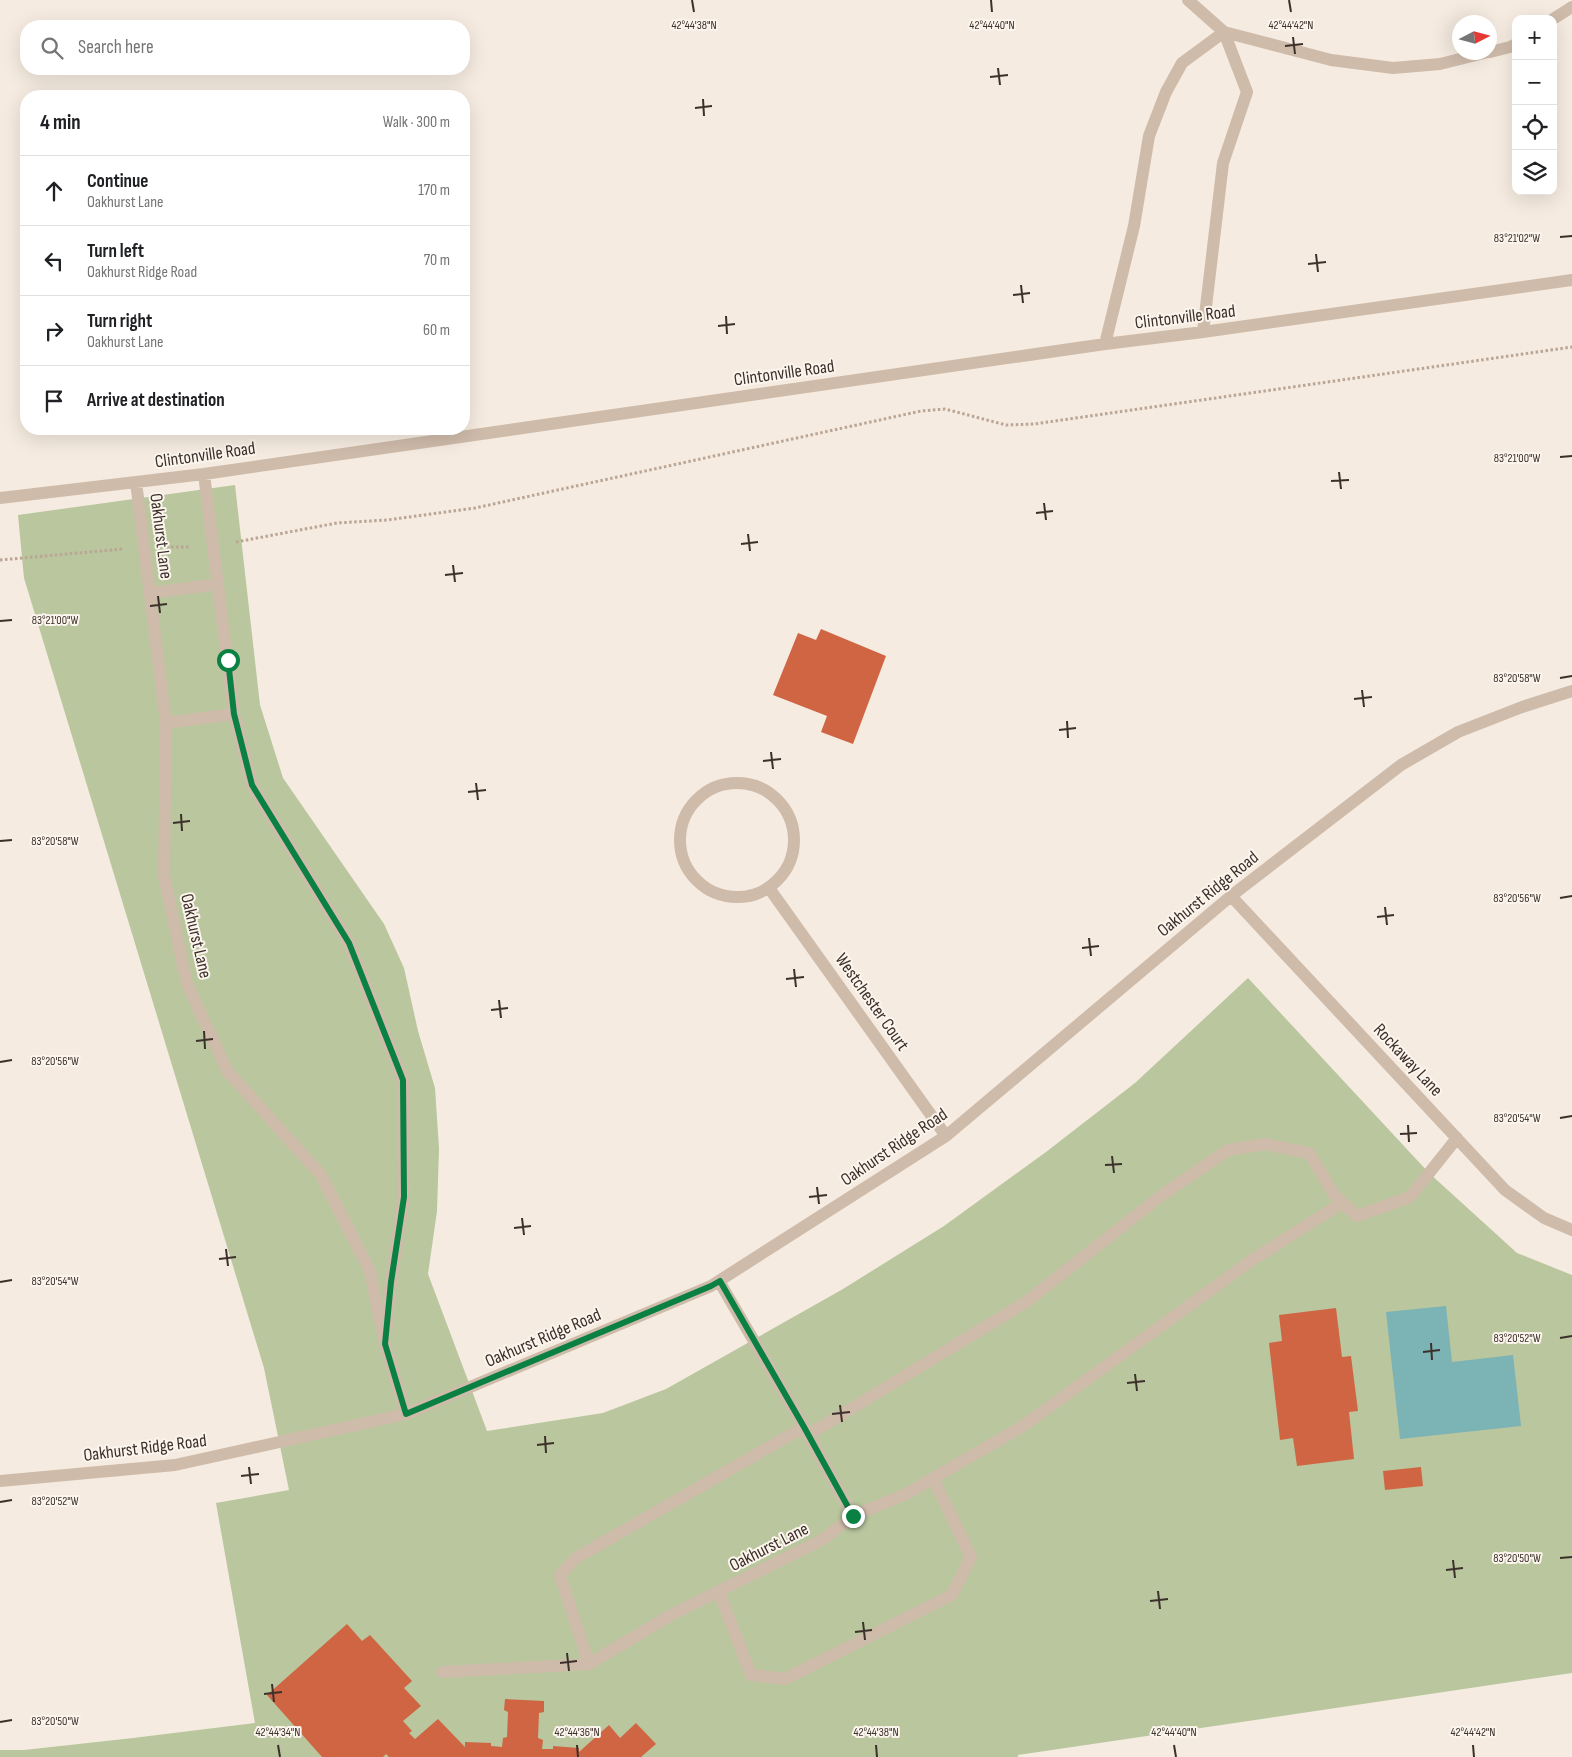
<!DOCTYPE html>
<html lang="en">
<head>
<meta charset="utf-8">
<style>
	:root { --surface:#fff; --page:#f6f6f6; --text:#202124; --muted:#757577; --line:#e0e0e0 }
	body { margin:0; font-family:"Sofia Sans Condensed",sans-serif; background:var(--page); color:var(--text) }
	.controls { position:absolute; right:15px; top:15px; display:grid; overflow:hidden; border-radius:10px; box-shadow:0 5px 20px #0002 }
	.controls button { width:45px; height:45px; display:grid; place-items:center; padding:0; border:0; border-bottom:1px solid var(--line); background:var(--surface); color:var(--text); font:25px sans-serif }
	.compass { position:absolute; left:1452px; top:15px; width:45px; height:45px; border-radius:50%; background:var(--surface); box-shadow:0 5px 20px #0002; rotate:84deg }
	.stop { position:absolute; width:15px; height:15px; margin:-11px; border:4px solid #0b8043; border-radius:50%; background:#fff }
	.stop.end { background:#0b8043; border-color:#fff; box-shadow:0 1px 5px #0008 }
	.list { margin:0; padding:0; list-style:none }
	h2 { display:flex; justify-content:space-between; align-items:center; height:65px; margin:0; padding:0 20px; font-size:21px }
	h2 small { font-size:16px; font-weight:400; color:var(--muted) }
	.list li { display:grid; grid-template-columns:32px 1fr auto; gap:15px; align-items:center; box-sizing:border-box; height:70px; padding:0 20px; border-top:1px solid var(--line) }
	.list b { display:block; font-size:19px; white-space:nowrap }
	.list p { margin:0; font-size:16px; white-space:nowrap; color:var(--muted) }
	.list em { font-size:16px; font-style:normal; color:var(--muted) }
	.icon { flex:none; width:28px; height:28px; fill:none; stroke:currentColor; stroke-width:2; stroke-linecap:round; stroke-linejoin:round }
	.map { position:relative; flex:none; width:1572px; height:1757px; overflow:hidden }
	.search { position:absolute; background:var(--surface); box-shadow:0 5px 20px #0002; left:20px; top:20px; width:450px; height:55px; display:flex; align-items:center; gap:12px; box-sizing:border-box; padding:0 18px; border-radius:20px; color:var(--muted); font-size:19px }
	.panel { position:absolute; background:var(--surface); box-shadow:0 5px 20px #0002; left:20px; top:90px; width:450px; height:345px; border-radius:20px }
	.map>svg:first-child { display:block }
	.green { fill:#b9c69e }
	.water { fill:#7cb3b5 }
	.building { fill:#d06543 }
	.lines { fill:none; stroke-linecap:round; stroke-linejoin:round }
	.path { stroke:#bba594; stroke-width:3; stroke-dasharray:2.5 2.5; stroke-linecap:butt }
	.minor { stroke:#cfbbaa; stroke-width:12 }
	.route { stroke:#0b8043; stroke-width:6 }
	.ticks { fill:none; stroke:#3c302a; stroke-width:2 }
	.labels { text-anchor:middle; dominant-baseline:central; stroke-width:4; stroke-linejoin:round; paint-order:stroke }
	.street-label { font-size:18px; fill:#3c302a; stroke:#fcf5ed }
	.ticks-label { font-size:12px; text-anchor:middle; fill:#3c302a; stroke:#fcf5ed; stroke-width:4; stroke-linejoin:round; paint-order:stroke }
</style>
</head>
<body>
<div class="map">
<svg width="1572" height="1757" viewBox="0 0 1572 1757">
	<rect width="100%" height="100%" fill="#f5ebe0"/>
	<path class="green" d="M235 485 260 705 283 778 384 924 404 968 418 1031 435 1088 439 1149 437 1211 428 1274 487 1431 603 1413 666 1389 843 1289 944 1226 1046 1152 1135 1083 1248 978 1429 1173 1517 1253 1572 1275V1673L1018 1755V1757H0V1750H24L133 1738 255 1723 216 1503 289 1490 264 1368 24 578 18 515Z"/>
	<path class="water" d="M1446 1306 1452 1362 1513 1355 1521 1426 1400 1439 1386 1312Z"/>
	<path class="building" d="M821 629 886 656 853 744 821 732 827 716 773 695 798 633 816 640Z
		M1336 1308 1342 1357 1351 1356 1358 1411 1349 1412 1354 1459 1297 1466 1293 1438 1280 1440 1269 1343 1282 1341 1279 1315Z
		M1421 1467 1423 1486 1385 1490 1383 1471Z
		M347 1624 362 1641 370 1635 412 1681 404 1688 421 1706 403 1721 412 1731 409 1733 415 1739 438 1719 465 1747V1742L491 1743V1746L502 1747 503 1738 507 1737 508 1712 504 1710 505 1699 544 1701V1712L539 1713 538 1738 543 1740 542 1749H553V1746L579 1748V1752L609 1725 620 1738 636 1723 656 1744 641 1757H389L386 1754 383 1757H322L267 1695Z"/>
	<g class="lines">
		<path class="path" d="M236 542 337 523 387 520 475 508 921 411 945 409 1006 425 1034 424 1572 347
			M166 547H190
			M0 560 123 549"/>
		<path class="minor" d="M1188 0 1224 32 1331 60 1393 68 1440 64 1488 52
			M1553 19 1572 7
			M1490 52 1510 47 1516 44
			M1105 344 1134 226 1149 136 1166 92 1182 63 1224 32 1247 92 1223 163 1203 332
			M204 474 234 714 252 785 349 943 403 1080 404 1197 391 1282 386 1331
			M136 482 166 723 164 876 187 984 228 1072 321 1175 370 1271 385 1344 406 1414
			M0 498 204 474 1105 344 1203 332 1572 280
			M151 593 218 584
			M166 723 234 714
			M680 840a57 57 0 1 1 114 0a57 57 0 1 1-114 0Z
			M769 888 946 1136
			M1231 896 1505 1190 1544 1218 1572 1230
			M808 1435 1026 1302 1162 1195 1228 1150 1265 1144 1309 1153 1335 1196 1357 1216 1410 1197 1457 1138
			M0 1481 175 1465 406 1414 711 1286 946 1136 1231 896 1401 765 1458 732 1522 707 1572 691
			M853 1516 906 1494 1023 1426 1252 1260 1342 1203
			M719 1592 751 1675 785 1679 952 1595 971 1557 933 1478
			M589 1664 560 1575 576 1558 804 1427
			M442 1672 589 1664 671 1615 822 1540 853 1516 804 1427 719 1281"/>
	</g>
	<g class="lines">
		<path class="route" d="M228 660 234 714 252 785 349 943 403 1080 404 1197 391 1282 385 1344 406 1414 711 1286 720 1281 804 1427 853 1516"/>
	</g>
	<path class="ticks" d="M692 0 694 12M991 0 992 12M1289 0 1291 12M1293 37 1295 54M1285 46 1303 44M998 68 1000 85M990 77 1008 75M703 99 704 116M695 108 712 106M1560 237 1572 236M1316 254 1318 272M1308 264 1326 262M1021 285 1023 303M1013 295 1030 293M726 316 727 334M718 326 735 324M1560 457 1572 456M1339 472 1341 489M1331 481 1349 480M1044 503 1046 520M1036 513 1053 511M748 534 750 551M741 544 758 542M453 565 455 582M445 575 463 573M158 596 160 613M150 606 167 604M0 621 12 620M1560 678 1572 676M1362 690 1364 707M1354 699 1372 697M1067 721 1068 738M1059 730 1076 728M771 752 773 769M763 761 781 759M476 783 478 800M468 792 486 790M181 814 182 831M173 823 190 821M0 841 12 840M1560 898 1572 896M1385 907 1387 925M1377 917 1394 915M1089 938 1091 956M1082 948 1099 946M794 969 796 987M786 979 804 977M499 1000 501 1018M491 1010 508 1008M204 1031 205 1049M196 1041 213 1039M0 1062 12 1060M1560 1118 1572 1116M1408 1125 1409 1142M1400 1134 1417 1133M1112 1156 1114 1173M1105 1165 1122 1164M817 1187 819 1204M809 1197 827 1195M522 1218 524 1235M514 1228 531 1226M226 1249 228 1266M219 1259 236 1257M0 1282 12 1280M1560 1338 1572 1336M1431 1343 1432 1360M1423 1352 1440 1350M1135 1374 1137 1391M1127 1383 1145 1381M840 1405 842 1422M832 1414 850 1412M545 1436 546 1453M537 1445 554 1443M249 1467 251 1484M241 1476 259 1474M0 1502 12 1500M1560 1558 1572 1557M1453 1560 1455 1578M1446 1570 1463 1568M1158 1591 1160 1609M1150 1601 1168 1599M863 1622 865 1640M855 1632 872 1630M567 1653 569 1671M560 1663 577 1661M272 1684 274 1702M264 1694 282 1692M0 1722 12 1720M278 1745 280 1757M577 1745 578 1757M876 1745 877 1757M1174 1745 1176 1757M1473 1745 1474 1757"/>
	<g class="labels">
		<g class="street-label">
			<text transform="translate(1185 317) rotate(-7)">Clintonville Road</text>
			<text transform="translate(784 373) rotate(-8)">Clintonville Road</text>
			<text transform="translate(205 455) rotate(-8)">Clintonville Road</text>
			<text transform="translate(161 536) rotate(83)">Oakhurst Lane</text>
			<text transform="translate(1208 894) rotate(-39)">Oakhurst Ridge Road</text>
			<text transform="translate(196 936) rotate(77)">Oakhurst Lane</text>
			<text transform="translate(872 1002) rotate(55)">Westchester Court</text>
			<text transform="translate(1408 1060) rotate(47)">Rockaway Lane</text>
			<text transform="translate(894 1147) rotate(-34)">Oakhurst Ridge Road</text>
			<text transform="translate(543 1338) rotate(-23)">Oakhurst Ridge Road</text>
			<text transform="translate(145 1448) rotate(-7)">Oakhurst Ridge Road</text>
			<text transform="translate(769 1547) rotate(-27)">Oakhurst Lane</text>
		</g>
	</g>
	<g class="ticks-label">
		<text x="694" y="29">42°44'38"N</text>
		<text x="992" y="29">42°44'40"N</text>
		<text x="1291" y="29">42°44'42"N</text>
		<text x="1517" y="242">83°21'02"W</text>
		<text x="1517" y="462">83°21'00"W</text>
		<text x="55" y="624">83°21'00"W</text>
		<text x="1517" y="682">83°20'58"W</text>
		<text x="55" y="845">83°20'58"W</text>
		<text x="1517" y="902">83°20'56"W</text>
		<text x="55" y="1065">83°20'56"W</text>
		<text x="1517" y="1122">83°20'54"W</text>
		<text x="55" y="1285">83°20'54"W</text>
		<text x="1517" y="1342">83°20'52"W</text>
		<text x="55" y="1505">83°20'52"W</text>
		<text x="1517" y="1562">83°20'50"W</text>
		<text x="55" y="1725">83°20'50"W</text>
		<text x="278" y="1736">42°44'34"N</text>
		<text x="577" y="1736">42°44'36"N</text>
		<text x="876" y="1736">42°44'38"N</text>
		<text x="1174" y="1736">42°44'40"N</text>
		<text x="1473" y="1736">42°44'42"N</text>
	</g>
</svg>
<div class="controls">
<button>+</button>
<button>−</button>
<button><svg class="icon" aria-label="locate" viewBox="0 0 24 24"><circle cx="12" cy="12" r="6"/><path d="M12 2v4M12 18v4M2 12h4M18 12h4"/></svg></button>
<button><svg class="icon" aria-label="layers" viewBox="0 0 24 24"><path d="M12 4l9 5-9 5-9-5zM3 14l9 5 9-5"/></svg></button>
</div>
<svg class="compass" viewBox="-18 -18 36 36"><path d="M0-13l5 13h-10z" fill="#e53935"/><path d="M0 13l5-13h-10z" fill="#757577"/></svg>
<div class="stop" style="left:228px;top:660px"></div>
<div class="stop end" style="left:853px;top:1516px"></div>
<div class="search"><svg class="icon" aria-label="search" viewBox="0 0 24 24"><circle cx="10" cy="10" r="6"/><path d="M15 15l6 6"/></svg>Search here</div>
<section class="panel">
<h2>4 min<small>Walk · 300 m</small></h2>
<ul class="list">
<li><svg class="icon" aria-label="ahead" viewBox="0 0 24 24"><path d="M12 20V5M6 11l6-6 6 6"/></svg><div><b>Continue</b><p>Oakhurst Lane</p></div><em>170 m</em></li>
<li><svg class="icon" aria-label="left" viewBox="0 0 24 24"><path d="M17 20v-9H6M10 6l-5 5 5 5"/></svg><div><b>Turn left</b><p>Oakhurst Ridge Road</p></div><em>70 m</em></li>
<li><svg class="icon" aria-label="right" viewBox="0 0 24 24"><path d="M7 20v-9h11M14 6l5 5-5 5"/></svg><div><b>Turn right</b><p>Oakhurst Lane</p></div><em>60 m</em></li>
<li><svg class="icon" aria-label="arrive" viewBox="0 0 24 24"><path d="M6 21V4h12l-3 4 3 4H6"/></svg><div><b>Arrive at destination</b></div></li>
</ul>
</section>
</div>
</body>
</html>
